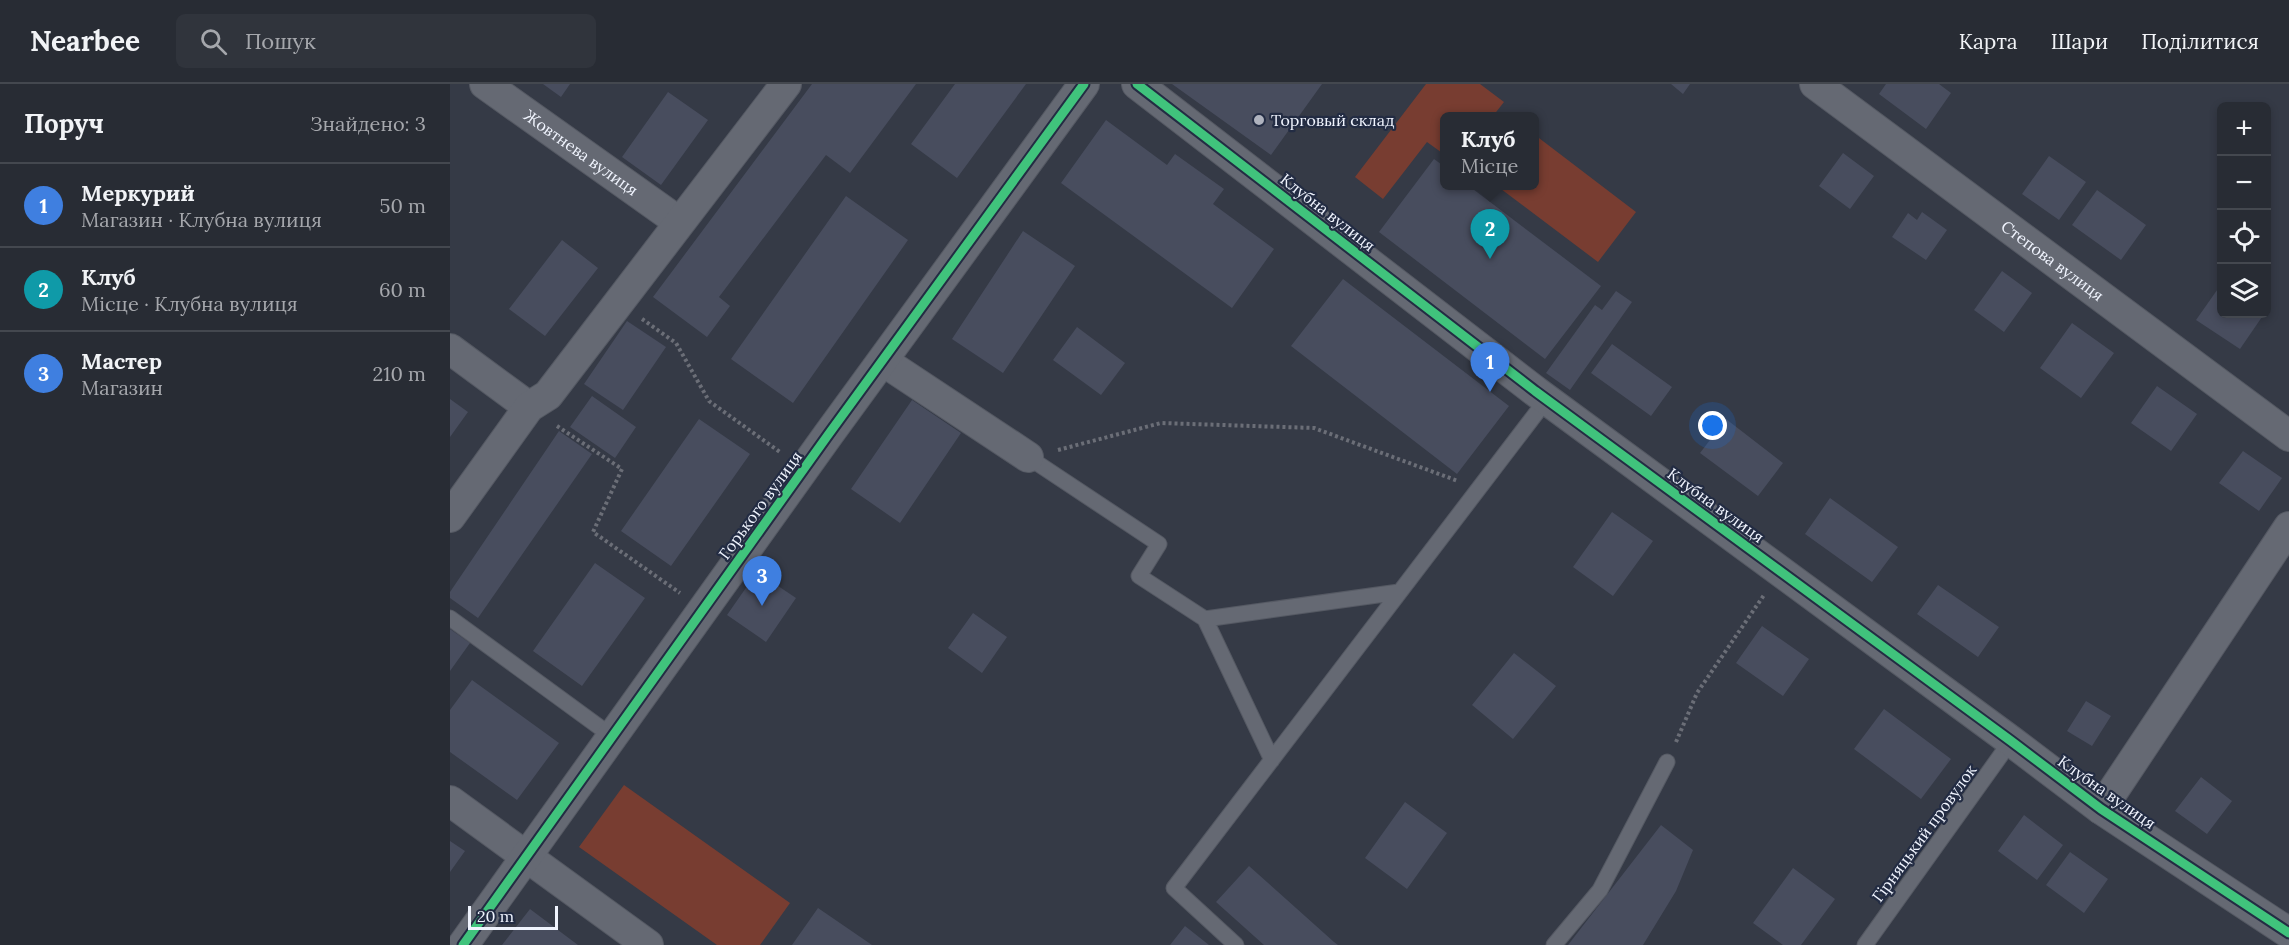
<!DOCTYPE html>
<html lang="uk">
<head>
<meta charset="utf-8">
<style>
	:root { --surface:#282c34; --page:#30343c; --text:#f1f3f6; --muted:#a5a7ac; --line:#44484f; --accent:#afb3be }
	body { margin:0; font-family:Lora,serif; background:var(--page); color:var(--text) }
	.controls { position:absolute; right:18px; top:18px; display:grid; overflow:hidden; border-radius:9px; box-shadow:0 3px 9px #0003 }
	.controls button { width:54px; height:54px; display:grid; place-items:center; padding:0; border:0; border-bottom:2px solid var(--line); background:var(--surface); color:var(--text); font:30px sans-serif }
	.scale { position:absolute; left:18px; bottom:15px; width:90px; box-sizing:border-box; padding-left:6px; border:3px solid #f0f4fe; border-top:0; font-size:16px; line-height:21px; white-space:nowrap; color:#f0f4fe; -webkit-text-stroke:4px #232c43; paint-order:stroke }
	.you { position:absolute; left:1263px; top:342px; width:21px; height:21px; margin:-15px; border:4px solid #fff; border-radius:50%; background:#1a73e8; box-shadow:0 0 0 9px #1a73e833 }
	.badge { display:grid; place-items:center; width:39px; height:39px; border-radius:50%; background:var(--accent); color:#fff; font-size:20px; font-weight:700 }
	.pin { position:absolute; translate:-50% -50px; filter:drop-shadow(0 2px 3px #0008) }
	.pin::after { content:''; position:absolute; top:32px; width:21px; height:18px; background:inherit; clip-path:polygon(0 0,100% 0,50% 100%) }
	.popup { position:absolute; left:990px; top:28px; width:99px; height:78px; box-sizing:border-box; display:grid; place-content:center; border-radius:9px; background:var(--surface); filter:drop-shadow(0 2px 4px #0005); font-size:20px; white-space:nowrap; color:var(--muted) }
	.popup b { font-size:22px; color:var(--text) }
	.popup::after { content:''; position:absolute; left:50%; top:100%; margin-left:-12px; border:12px solid transparent; border-top-color:var(--surface) }
	.list { margin:0; padding:0; list-style:none }
	h2 { display:flex; justify-content:space-between; align-items:center; height:78px; margin:0; padding:0 24px; font-size:26px }
	h2 small { font-size:20px; font-weight:400; color:var(--muted) }
	.list li { display:grid; grid-template-columns:39px 1fr auto; gap:18px; align-items:center; box-sizing:border-box; height:84px; padding:0 24px; border-top:2px solid var(--line) }
	.list b { display:block; font-size:22px; white-space:nowrap }
	.list p { margin:0; font-size:20px; white-space:nowrap; color:var(--muted) }
	.list em { font-size:20px; font-style:normal; color:var(--muted) }
	.icon { flex:none; width:33px; height:33px; fill:none; stroke:currentColor; stroke-width:2; stroke-linecap:round; stroke-linejoin:round }
	.map { position:relative; flex:none; width:1839px; height:861px; overflow:hidden }
	header { display:flex; align-items:center; gap:36px; box-sizing:border-box; height:84px; padding:0 30px; background:var(--surface); border-bottom:2px solid var(--line) }
	header strong { font-size:28px }
	nav { display:flex; gap:33px; margin-inline-start:auto; font-size:21px }
	.search { width:420px; height:54px; background:var(--page); display:flex; align-items:center; gap:15px; box-sizing:border-box; padding:0 21px; border-radius:9px; color:var(--muted); font-size:22px }
	main { display:flex }
	aside { flex:1; background:var(--surface) }
	.map>svg:first-child { display:block }
	.green { fill:#783d31 }
	.building { fill:#484d5e }
	.lines { fill:none; stroke-linecap:round; stroke-linejoin:round }
	.service-casing { stroke:#555963; stroke-width:17 }
	.minor-casing { stroke:#555963; stroke-width:32 }
	.path { stroke:#6b6e77; stroke-width:4; stroke-dasharray:3 3; stroke-linecap:butt }
	.service { stroke:#656973; stroke-width:15 }
	.minor { stroke:#656973; stroke-width:30 }
	.cycleway-casing { stroke:#232c43; stroke-width:13 }
	.cycleway { stroke:#40c37c; stroke-width:9 }
	.poi-dot { fill:#afb3be; stroke:#232c43; stroke-width:2 }
	.labels { text-anchor:middle; dominant-baseline:central; stroke-width:4.5; stroke-linejoin:round; paint-order:stroke }
	.poi-label { font-size:16px; fill:#f0f4fe; stroke:#232c43; text-anchor:start }
	.street-label { font-size:16px; fill:#f0f4fe; stroke:#232c43 }
</style>
</head>
<body>
<header>
<strong>Nearbee</strong>
<div class="search"><svg class="icon" aria-label="search" viewBox="0 0 24 24"><circle cx="10" cy="10" r="6"/><path d="M15 15l6 6"/></svg>Пошук</div>
<nav><a>Карта</a><a>Шари</a><a>Поділитися</a></nav>
</header>
<main>
<aside>
<h2>Поруч<small>Знайдено: 3</small></h2>
<ul class="list">
<li><span class="badge" style="background:#3f7fe0">1</span><div><b>Меркурий</b><p>Магазин · Клубна вулиця</p></div><em>50 m</em></li>
<li><span class="badge" style="background:#0f9aa8">2</span><div><b>Клуб</b><p>Місце · Клубна вулиця</p></div><em>60 m</em></li>
<li><span class="badge" style="background:#3f7fe0">3</span><div><b>Мастер</b><p>Магазин</p></div><em>210 m</em></li>
</ul>
</aside>
<div class="map">
<svg width="1839" height="861" viewBox="0 0 1839 861">
	<rect width="100%" height="100%" fill="#353a46"/>
	<path class="green" d="M976 0H1030L1054 18 1043 32 995 33V71L977 58 933 115 905 93Z
		M1085 51 1186 128 1148 178 1047 102H1085Z
		M174 701 340 819 310 861H267L129 763Z"/>
	<path class="building" d="M93 0H120L111 13Z
		M362 0H466L400 89 376 71 269 213 280 222 257 253 203 213Z
		M505 0H576L507 94 461 60Z
		M722 0H872L821 71Z
		M1221 0H1240L1233 10Z
		M1436 0H1489L1501 9 1476 45 1429 10Z
		M218 8 258 36 211 101 172 73Z
		M656 36 717 81 725 70 774 105 763 120 824 165 782 224 611 99Z
		M1393 69 1424 92 1400 125 1369 102Z
		M1599 72 1636 98 1609 136 1572 110Z
		M984 75 995 83V102H1019L1151 202 1095 275 929 148Z
		M1647 106 1696 141 1671 176 1622 141Z
		M396 112 458 156 343 319 281 275Z
		M1472 128 1497 146 1476 176 1442 153 1458 129 1467 136Z
		M573 147 625 182 553 289 502 255Z
		M112 156 148 184 95 252 59 225Z
		M1552 187 1582 209 1554 248 1524 226Z
		M893 195 1059 322 1007 390 841 262Z
		M1772 199V230H1814L1790 265 1746 236Z
		M1166 207 1182 218 1120 306 1096 289 1145 221 1152 226Z
		M177 237 216 263 173 326 134 300Z
		M1622 239 1664 269 1631 314 1590 284Z
		M627 243 675 279 651 311 603 276Z
		M1162 260 1222 303 1201 332 1141 289Z
		M1707 302 1747 330 1721 367 1681 339Z
		M142 312 186 343 165 374 120 343Z
		M0 315 18 328 0 353Z
		M462 316 511 349 450 439 401 405Z
		M249 335 300 370 221 482 171 447Z
		M1276 335 1333 379 1308 412 1250 369Z
		M109 347 142 370 28 534 0 514V508Z
		M1793 367 1832 394 1809 427 1769 399Z
		M1380 414 1448 463 1422 498 1355 450Z
		M1162 428 1203 457 1163 512 1123 483Z
		M145 479 195 514 132 602 83 567Z
		M307 488 346 514 316 558 277 531Z
		M1488 501 1549 543 1528 573 1467 530Z
		M523 529 557 553 532 589 498 564Z
		M1312 542 1359 575 1333 612 1286 579Z
		M0 545 20 559 0 587Z
		M1064 569 1106 602 1063 655 1022 621Z
		M22 596 109 659 67 716 0 668V626Z
		M1636 617 1661 632 1642 662 1617 647Z
		M1434 625 1501 675 1471 715 1404 665Z
		M1751 693 1782 717 1757 750 1725 727Z
		M955 718 997 749 957 805 915 774Z
		M1574 731 1613 761 1587 796 1548 767Z
		M1211 741 1243 766 1226 807 1193 861H1118Z
		M0 757 15 767 0 788Z
		M1620 768 1658 795 1634 829 1596 801Z
		M799 782 884 858 888 861H814L766 818Z
		M1343 784 1385 815 1351 861H1333L1303 839Z
		M368 824 422 861H342Z
		M80 825 128 861H52Z
		M735 842 759 861H720Z"/>
	<g class="lines">
		<g class="service-casing">
			<path id="service" d="M578 373 709 460 689 492 755 535 822 676
				M0 534 163 653
				M755 535 949 508
				M786 861 724 804 1097 315
				M1104 861 1150 806 1217 678
				M1415 861 1561 657"/>
		</g>
		<g class="minor-casing">
			<g id="minor">
				<path id="s1" d="M35 0 229 138"/>
				<path d="M687 0 1085 307 1561 657 1651 725 1839 849"/>
				<path id="s2" d="M1365 0 1839 352"/>
				<path d="M0 265 79 323"/>
				<path d="M433 277 578 373"/>
				<path d="M0 433 79 323 98 311 336 0"/>
				<path d="M0 717 198 861"/>
				<path d="M1651 725 1839 443"/>
				<path d="M13 861 378 351 634 0"/>
			</g>
		</g>
		<path class="path" d="M192 235 226 259 259 317 330 368
			M107 342 172 385 143 448 230 509
			M608 366 711 339 864 344 1008 397
			M1226 658 1247 609 1314 511"/>
		<use href="#service" class="service"/>
		<use href="#minor" class="minor"/>
		<g class="cycleway-casing">
			<path id="cycleway" d="M687 0 1085 307 1561 657 1651 725 1839 849
				M13 861 378 351 634 0"/>
		</g>
		<use href="#cycleway" class="cycleway"/>
	</g>
	<circle class="poi-dot" cx="809" cy="36" r="6"/>
	<g class="labels">
		<g class="poi-label">
			<text x="821" y="36">Торговый склад</text>
		</g>
		<g class="street-label">
			<text stroke="none"><textPath href="#s1" startOffset="118">Жовтнева вулиця</textPath></text>
			<text transform="translate(878 128) rotate(38)">Клубна вулиця</text>
			<text stroke="none"><textPath href="#s2" startOffset="296">Степова вулиця</textPath></text>
			<text transform="translate(310 421) rotate(-54)">Горького вулиця</text>
			<text transform="translate(1266 421) rotate(36)">Клубна вулиця</text>
			<text transform="translate(1657 708) rotate(35)">Клубна вулиця</text>
			<text transform="translate(1474 749) rotate(-54)">Гірняцький провулок</text>
		</g>
	</g>
</svg>
<div class="controls">
<button>+</button>
<button>−</button>
<button><svg class="icon" aria-label="locate" viewBox="0 0 24 24"><circle cx="12" cy="12" r="6"/><path d="M12 2v4M12 18v4M2 12h4M18 12h4"/></svg></button>
<button><svg class="icon" aria-label="layers" viewBox="0 0 24 24"><path d="M12 4l9 5-9 5-9-5zM3 14l9 5 9-5"/></svg></button>
</div>
<div class="scale">20 m</div>
<div class="you"></div>
<div class="pin badge" style="left:1040px;top:308px;background:#3f7fe0">1</div>
<div class="pin badge" style="left:1040px;top:175px;background:#0f9aa8">2</div>
<div class="popup"><b>Клуб</b>Місце</div>
<div class="pin badge" style="left:312px;top:522px;background:#3f7fe0">3</div>
</div>
</main>
</body>
</html>
